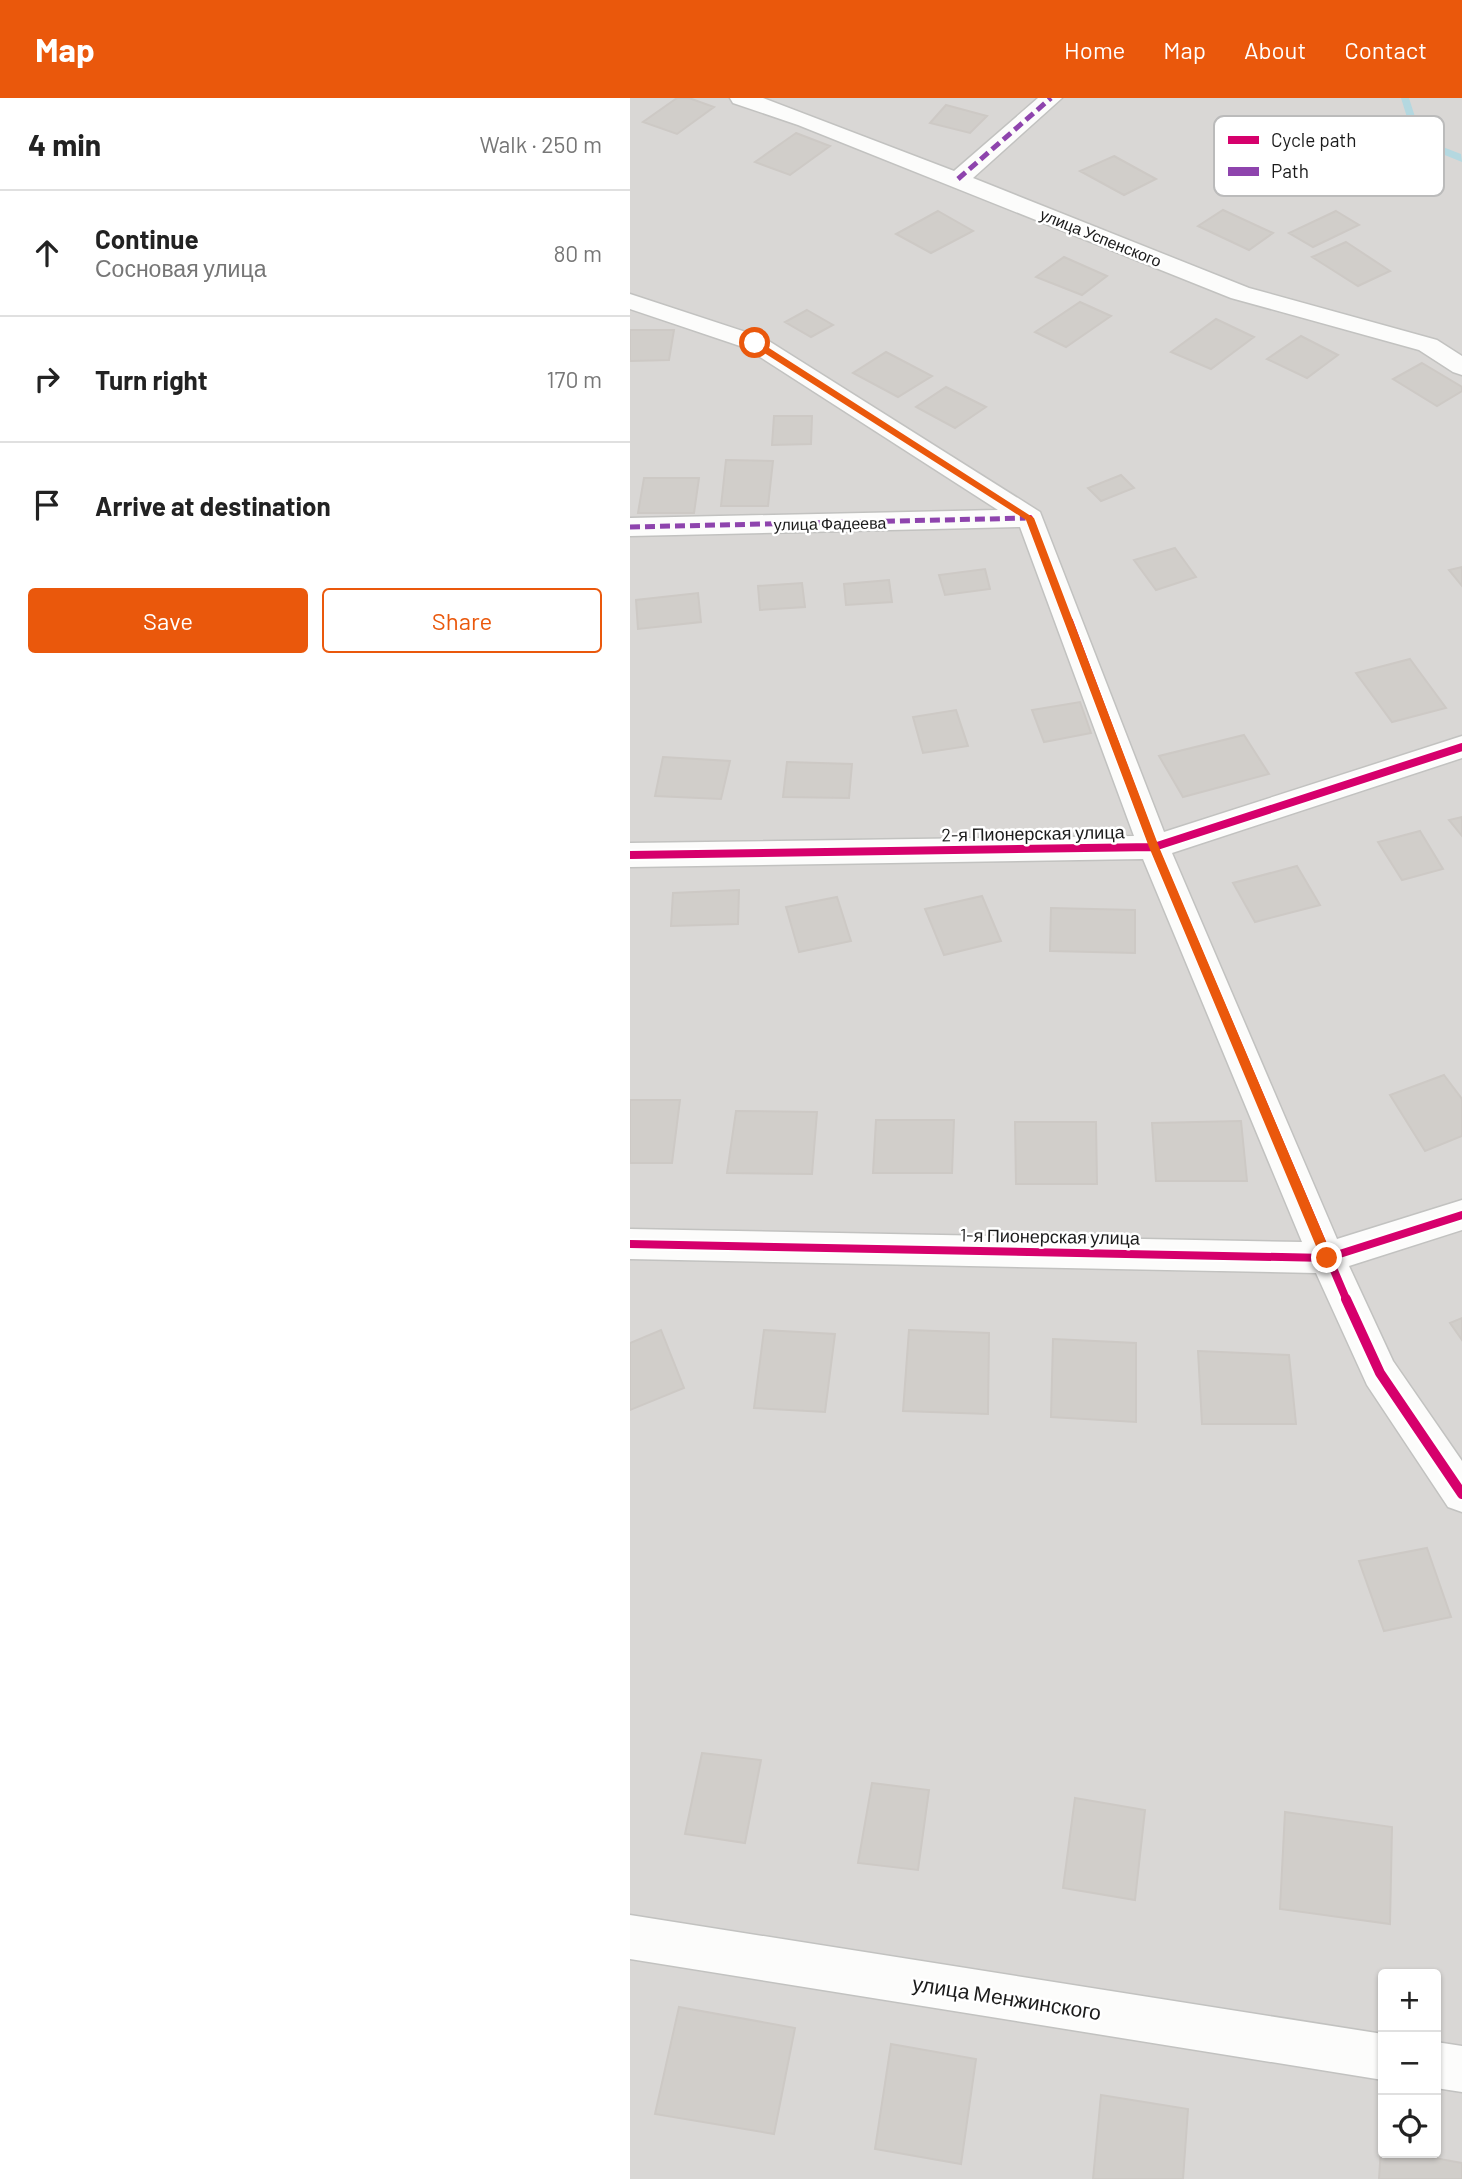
<!DOCTYPE html>
<html lang="en">
<head>
<meta charset="utf-8">
<style>
	:root { --surface:#fff; --page:#f2f2f2; --text:#222; --muted:#767676; --line:#e0e0e0; --accent:#ea580c }
	body { margin:0; font-family:Barlow,sans-serif; background:var(--page); color:var(--text) }
	.controls { position:absolute; right:21px; bottom:21px; display:grid; overflow:hidden; border-radius:7px; box-shadow:0 2px 5px #0004 }
	.controls button { width:63px; height:63px; display:grid; place-items:center; padding:0; border:0; border-bottom:2px solid var(--line); background:var(--surface); color:var(--text); font:35px sans-serif }
	.stop { position:absolute; width:21px; height:21px; margin:-16px; border:5px solid #ea580c; border-radius:50%; background:#fff }
	.stop.end { background:#ea580c; border-color:#fff; box-shadow:0 2px 7px #0008 }
	.list { margin:0; padding:0; list-style:none }
	h2 { display:flex; justify-content:space-between; align-items:center; height:91px; margin:0; padding:0 28px; font-size:30px }
	h2 small { font-size:23px; font-weight:400; color:var(--muted) }
	.list li { display:grid; grid-template-columns:46px 1fr auto; gap:21px; align-items:center; box-sizing:border-box; height:126px; padding:0 28px; border-top:2px solid var(--line) }
	.list b { display:block; font-size:26px; white-space:nowrap }
	.list p { margin:0; font-size:23px; white-space:nowrap; color:var(--muted) }
	.list em { font-size:23px; font-style:normal; color:var(--muted) }
	.actions { display:flex; gap:14px; padding:21px 28px }
	.actions a { flex:1; padding:16px 0; border:2px solid var(--accent); border-radius:7px; text-align:center; font-size:24px; color:var(--accent) }
	.actions .main { background:var(--accent); color:#fff }
	.icon { flex:none; width:38px; height:38px; fill:none; stroke:currentColor; stroke-width:2; stroke-linecap:round; stroke-linejoin:round }
	.map { position:relative; flex:none; width:832px; height:2081px; overflow:hidden }
	header { display:flex; align-items:center; gap:42px; box-sizing:border-box; height:98px; padding:0 35px; background:var(--accent); color:#fff }
	header strong { font-size:33px }
	nav { display:flex; gap:38px; margin-inline-start:auto; font-size:24px }
	main { display:flex }
	aside { flex:1; background:var(--surface) }
	.map>svg:first-child { display:block }
	.residential { fill:#d9d7d5; fill-rule:evenodd }
	.lines { fill:none; stroke-linecap:round; stroke-linejoin:round }
	.stream { fill:#b4d8e0; fill-rule:evenodd }
	.building { fill:#d1ceca; stroke:#cdc9c5; stroke-width:2 }
	.minor-casing { stroke:#c2c2c0; stroke-width:3 }
	.minor { fill:#fcfcfb; fill-rule:evenodd }
	.quiet { stroke:#8e44ad; stroke-width:5; stroke-dasharray:10 5; stroke-linecap:butt }
	.cycleway-far2-casing { stroke:#fff; stroke-width:10 }
	.cycleway-far1-casing { stroke:#fff; stroke-width:12 }
	.cycleway-casing { stroke:#fff; stroke-width:15 }
	.cycleway-far2 { stroke:#d6006c; stroke-width:6 }
	.cycleway-far1 { stroke:#d6006c; stroke-width:8 }
	.cycleway { stroke:#d6006c; stroke-width:10 }
	.route { fill:#ea580c }
	.labels { text-anchor:middle; dominant-baseline:central; stroke-width:5; stroke-linejoin:round; paint-order:stroke }
	.far-street-label { font-size:16px; fill:#1b1b1b; stroke:#fff }
	.street-label { font-size:18px; fill:#1b1b1b; stroke:#fff }
	.near-street-label { font-size:21px; fill:#1b1b1b; stroke:#fff }
	.key { fill:#fff; stroke:#bbb; stroke-width:2 }
	.key-label { font-size:19px; fill:#1b1b1b }
</style>
</head>
<body>
<header>
<strong>Map</strong>
<nav><a>Home</a><a>Map</a><a>About</a><a>Contact</a></nav>
</header>
<main>
<aside>
<h2>4 min<small>Walk · 250 m</small></h2>
<ul class="list">
<li><svg class="icon" aria-label="ahead" viewBox="0 0 24 24"><path d="M12 20V5M6 11l6-6 6 6"/></svg><div><b>Continue</b><p>Сосновая улица</p></div><em>80 m</em></li>
<li><svg class="icon" aria-label="right" viewBox="0 0 24 24"><path d="M7 20v-9h11M14 6l5 5-5 5"/></svg><div><b>Turn right</b></div><em>170 m</em></li>
<li><svg class="icon" aria-label="arrive" viewBox="0 0 24 24"><path d="M6 21V4h12l-3 4 3 4H6"/></svg><div><b>Arrive at destination</b></div></li>
</ul>
<div class="actions"><a class="main">Save</a><a>Share</a></div>
</aside>
<div class="map">
<svg width="832" height="2081" viewBox="0 0 832 2081">
	<rect width="100%" height="100%" fill="#eae8e4"/>
	<path class="residential" d="M0 0H832V2081H0ZM753 1876H806V2055H753Z"/>
	<g class="lines">
		<path class="stream" d="M771 0H779L792 41 831 56 832 64 785 45Z"/>
	</g>
	<path class="building" d="M47 0H59L84 9 47 36 13 24Z
		M316 7 357 18 340 35 300 25Z
		M166 35 200 48 160 77 125 64Z
		M484 58 526 81 494 97 450 73Z
		M593 112 643 135 619 152 568 128Z
		M308 113 343 133 301 155 266 136Z
		M706 113 729 127 683 149 659 135Z
		M716 144 760 173 728 188 682 159Z
		M434 159 477 178 452 197 406 179Z
		M450 204 481 218 436 249 405 234Z
		M177 212 203 227 181 239 155 224Z
		M586 221 624 239 581 271 541 254Z
		M0 232H44L39 262 0 263Z
		M671 238 708 257 677 280 637 261Z
		M256 254 302 278 268 299 223 275Z
		M792 265 832 289V293L807 308 763 281Z
		M316 289 356 309 325 330 286 309Z
		M144 318H182L181 346 142 347Z
		M96 362 143 363 138 408H91Z
		M491 377 504 390 471 403 458 390Z
		M14 380H69L64 415H8Z
		M545 450 566 479 526 492 504 462Z
		M832 469V488L819 472Z
		M355 471 360 491 315 497 309 477Z
		M259 482 262 504 216 507 214 486Z
		M172 485 175 509 130 512 128 488Z
		M68 495 71 524 8 531 6 502Z
		M780 561 816 610 762 624 726 575Z
		M450 604 461 635 414 644 402 612Z
		M326 612 338 648 293 655 283 619Z
		M614 637 639 676 553 699 529 658Z
		M33 659 100 663 91 701 25 698Z
		M157 664 222 666 219 700 153 699Z
		M832 719V738L819 722Z
		M790 733 813 771 772 782 748 744Z
		M667 768 690 807 625 824 603 785Z
		M109 792 108 826 41 828 43 795Z
		M352 798 371 843 314 857 295 811Z
		M207 799 221 843 169 854 156 809Z
		M421 810 505 812V855L420 853Z
		M814 977 832 1001V1038L795 1053 760 997Z
		M0 1002H50L42 1065H0Z
		M106 1013 187 1014 182 1076 97 1075Z
		M246 1022H324L322 1075H243Z
		M611 1023 617 1083H526L522 1025Z
		M385 1024H466L467 1086H386Z
		M832 1220V1242L820 1225Z
		M31 1232 54 1290 0 1312V1245Z
		M134 1232 205 1236 195 1314 124 1310Z
		M279 1232 359 1235 358 1316 273 1313Z
		M423 1241 506 1245V1324L421 1319Z
		M568 1253 659 1257 666 1326H572Z
		M797 1450 821 1519 754 1533 729 1463Z
		M72 1655 131 1662 115 1745 55 1736Z
		M242 1685 299 1692 288 1772 228 1765Z
		M445 1700 515 1712 505 1802 433 1790Z
		M655 1714 762 1729 760 1826 650 1811Z
		M49 1909 165 1930 144 2036 25 2016Z
		M261 1946 346 1961 331 2066 245 2051Z
		M471 1997 558 2011 553 2081H463Z
		M751 2050 753 2055H777L832 2065V2081H749Z"/>
	<g class="lines">
		<g class="minor-casing">
			<path id="minor" d="M100 0H133L324 73 408 0H432L343 80 619 190 807 242 832 258V277L823 274 789 252 601 200 168 27 103 5Z
				M0 196 134 240 410 414 534 734 832 638V660L542 755 707 1141 832 1102V1132L719 1168 763 1263 832 1363V1414L818 1409 737 1287 686 1175 0 1161V1131L672 1144 513 761 0 769V745L504 738 390 429 0 438V420L368 412 116 250 0 211Z
				M0 1817 753 1936V1982L0 1861Z
				M806 1944 832 1948V1994L806 1990Z"/>
		</g>
		<use href="#minor" class="minor"/>
		<path class="quiet" d="M328 81 421 0
			M0 429 400 420"/>
		<g class="cycleway-far2-casing">
			<path id="cycleway-far2" d="M400 420 439 524"/>
		</g>
		<g class="cycleway-far1-casing">
			<path id="cycleway-far1" d="M439 523 524 749 717 1203
				M0 757 524 749 832 649
				M0 1146 697 1160 832 1117"/>
		</g>
		<g class="cycleway-casing">
			<path id="cycleway" d="M716 1201 750 1275 832 1396"/>
		</g>
		<use href="#cycleway-far2" class="cycleway-far2"/>
		<use href="#cycleway-far1" class="cycleway-far1"/>
		<use href="#cycleway" class="cycleway"/>
	</g>
	<path class="route" d="M122 243H128L404 420 529 749 703 1160 701 1163H693L691 1160 519 749 396 422 122 247Z"/>
	<g class="labels">
		<g class="far-street-label">
			<text transform="translate(471 139) rotate(22)">улица Успенского</text>
			<text transform="translate(200 425) rotate(-1)">улица Фадеева</text>
		</g>
		<g class="street-label">
			<text transform="translate(403 735) rotate(-1)">2-я Пионерская улица</text>
			<text transform="translate(420 1138) rotate(1)">1-я Пионерская улица</text>
		</g>
		<g class="near-street-label">
			<text transform="translate(377 1899) rotate(9)">улица Менжинского</text>
		</g>
	</g>
	<rect x="584" y="18" width="230" height="80" rx="10" class="key"/>
	<rect x="598" y="38" width="31" height="8" fill="#d6006c"/>
	<rect x="598" y="69" width="31" height="9" fill="#8e44ad"/>
	<g class="key-label">
		<text x="641" y="49">Cycle path</text>
		<text x="641" y="80">Path</text>
	</g>
</svg>
<div class="controls">
<button>+</button>
<button>−</button>
<button><svg class="icon" aria-label="locate" viewBox="0 0 24 24"><circle cx="12" cy="12" r="6"/><path d="M12 2v4M12 18v4M2 12h4M18 12h4"/></svg></button>
</div>
<div class="stop" style="left:125px;top:245px"></div>
<div class="stop end" style="left:697px;top:1160px"></div>
</div>
</main>
</body>
</html>
